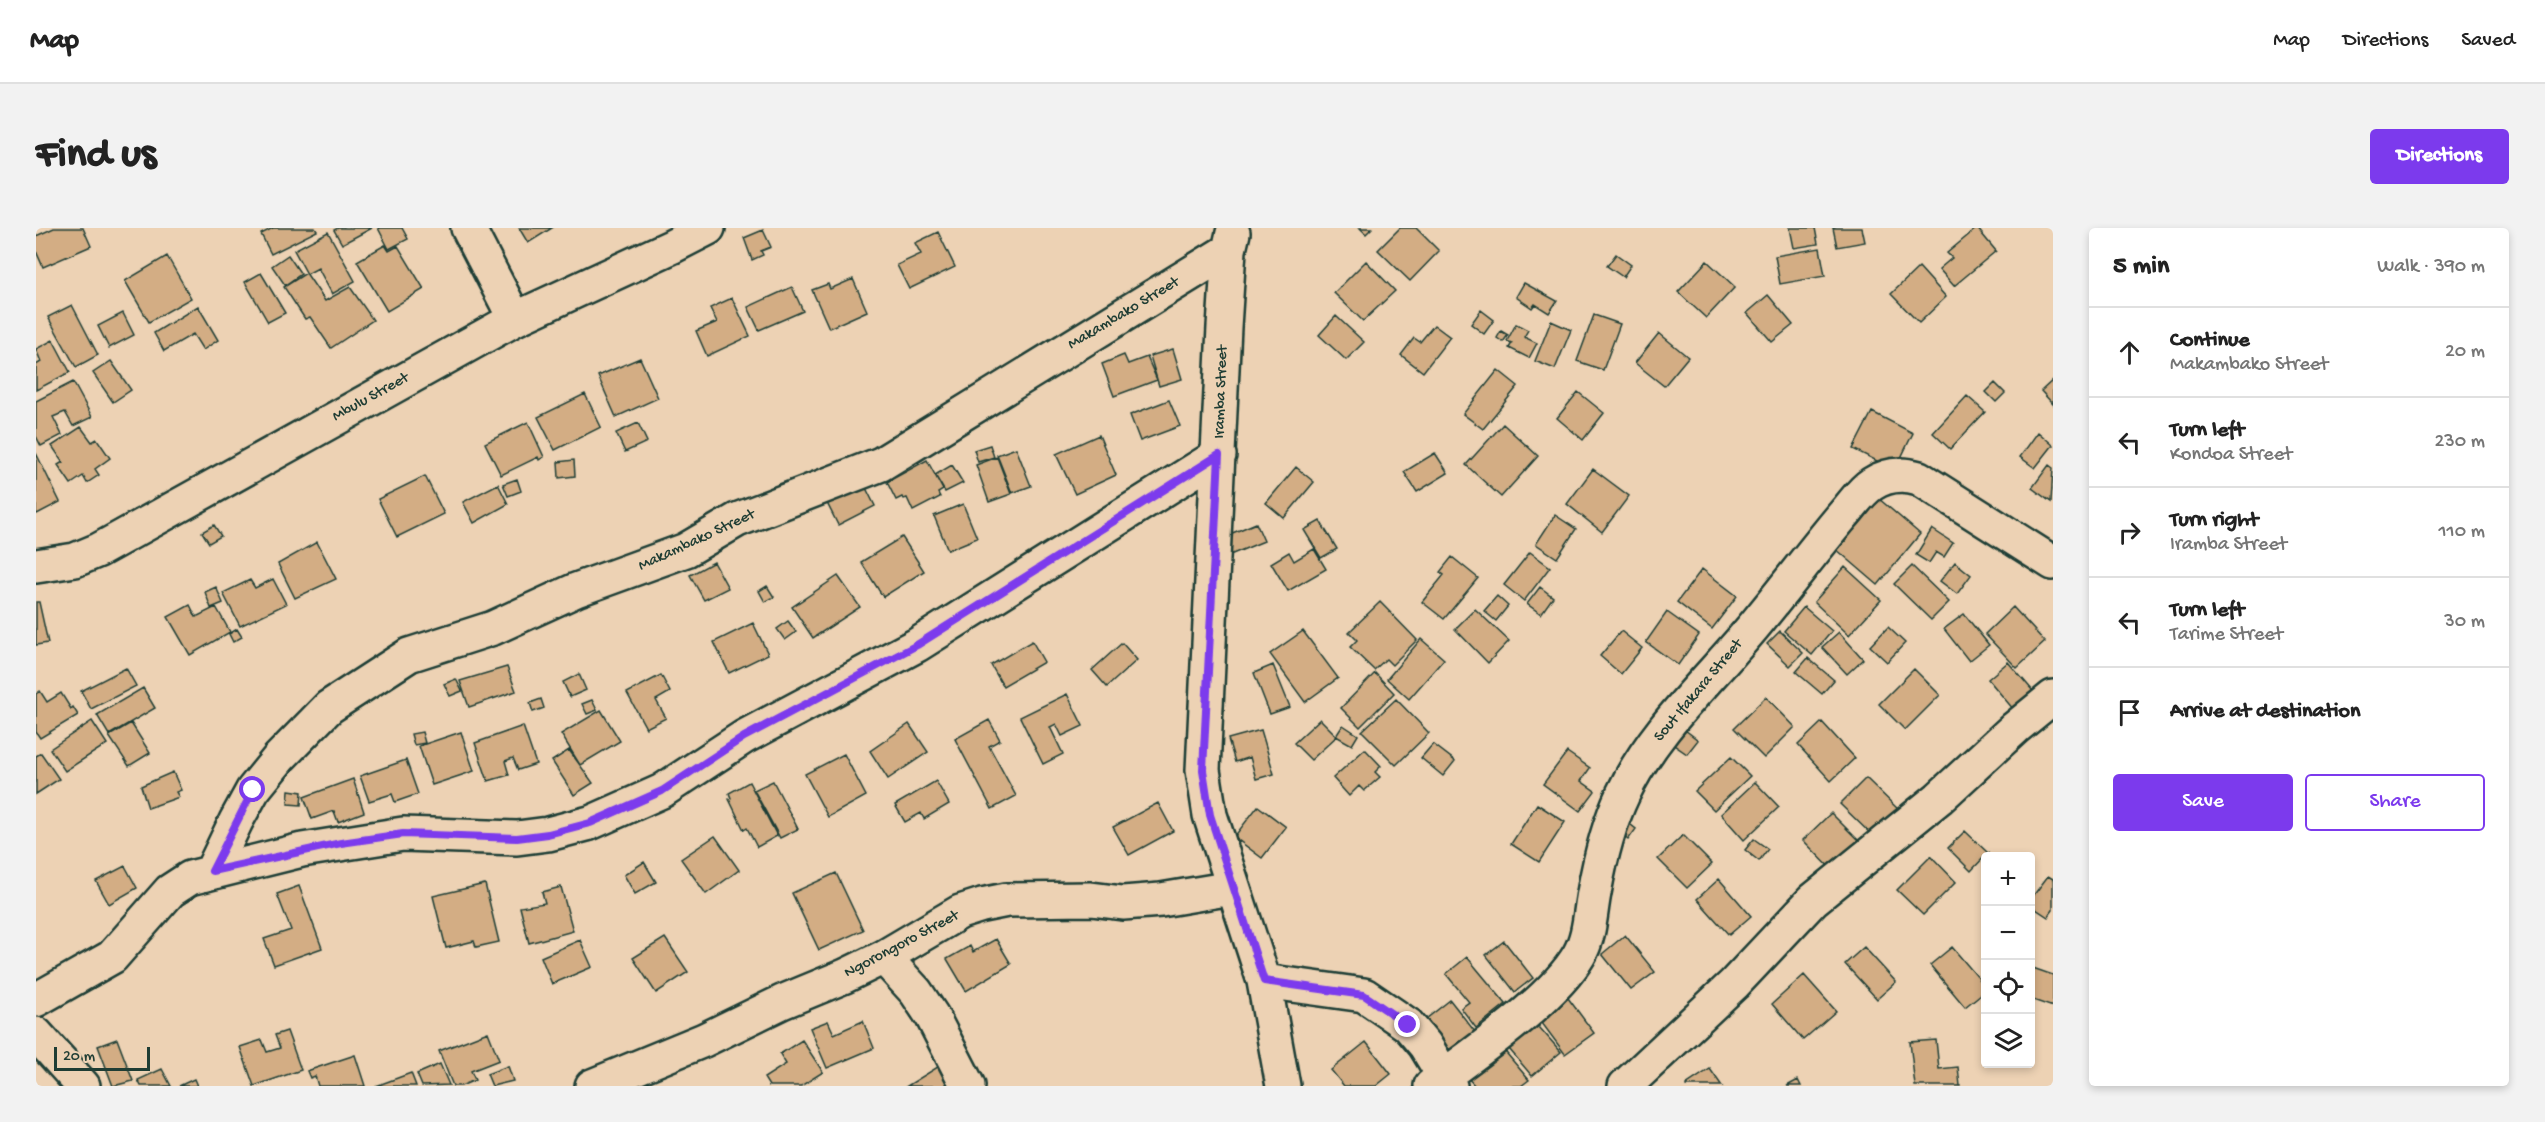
<!DOCTYPE html>
<html lang="en">
<head>
<meta charset="utf-8">
<style>
	:root { --surface:#fff; --page:#f2f2f2; --text:#222; --muted:#767676; --line:#e0e0e0; --accent:#7c3aed }
	body { margin:0; font-family:"Gochi Hand",sans-serif; background:var(--page); color:var(--text) }
	.controls { position:absolute; right:18px; bottom:18px; display:grid; overflow:hidden; border-radius:6px; box-shadow:0 3px 9px #0003 }
	.controls button { width:54px; height:54px; display:grid; place-items:center; padding:0; border:0; border-bottom:2px solid var(--line); background:var(--surface); color:var(--text); font:30px sans-serif }
	.scale { position:absolute; left:18px; bottom:15px; width:96px; box-sizing:border-box; padding-left:6px; border:3px solid #1f3d34; border-top:0; font-size:16px; line-height:21px; white-space:nowrap; color:#1f3d34; -webkit-text-stroke:4px #edd2b4; paint-order:stroke }
	.stop { position:absolute; width:18px; height:18px; margin:-14px; border:4px solid #7c3aed; border-radius:50%; background:#fff }
	.stop.end { background:#7c3aed; border-color:#fff; box-shadow:0 2px 6px #0008 }
	.list { margin:0; padding:0; list-style:none }
	h2 { display:flex; justify-content:space-between; align-items:center; height:78px; margin:0; padding:0 24px; font-size:26px }
	h2 small { font-size:20px; font-weight:400; color:var(--muted) }
	.list li { display:grid; grid-template-columns:39px 1fr auto; gap:18px; align-items:center; box-sizing:border-box; height:90px; padding:0 24px; border-top:2px solid var(--line) }
	.list b { display:block; font-size:22px; white-space:nowrap }
	.list p { margin:0; font-size:20px; white-space:nowrap; color:var(--muted) }
	.list em { font-size:20px; font-style:normal; color:var(--muted) }
	.actions { display:flex; gap:12px; padding:18px 24px }
	.actions a { flex:1; padding:14px 0; border:2px solid var(--accent); border-radius:6px; text-align:center; font-size:21px; color:var(--accent) }
	.actions .main { background:var(--accent); color:#fff }
	.icon { flex:none; width:33px; height:33px; fill:none; stroke:currentColor; stroke-width:2; stroke-linecap:round; stroke-linejoin:round }
	.map { position:relative; flex:none; width:2017px; height:858px; overflow:hidden; border-radius:6px }
	header { display:flex; align-items:center; gap:36px; box-sizing:border-box; height:84px; padding:0 30px; background:var(--surface); border-bottom:2px solid var(--line) }
	header strong { font-size:28px }
	nav { display:flex; gap:33px; margin-inline-start:auto; font-size:21px }
	.intro { display:flex; align-items:center; justify-content:space-between; box-sizing:border-box; height:144px; padding:0 36px }
	h1 { margin:0; font-size:42px }
	.button { padding:15px 27px; border-radius:6px; background:var(--accent); color:#fff; font-size:21px; font-weight:700 }
	main { display:flex; gap:36px; padding:0 36px }
	aside { flex:1; background:var(--surface); border-radius:6px; box-shadow:0 3px 9px #0003 }
	.map>svg:first-child { display:block }
	.building { fill:#d3ad84; stroke:#1f3d34; stroke-width:1.5 }
	.lines { fill:none; stroke-linecap:round; stroke-linejoin:round }
	.minor-casing { stroke:#1f3d34; stroke-width:38 }
	.minor { stroke:#edd2b4; stroke-width:33 }
	.route { stroke:#7c3aed; stroke-width:8 }
	.labels { text-anchor:middle; dominant-baseline:central; stroke-width:6; stroke-linejoin:round; paint-order:stroke }
	.street-label { font-size:16px; fill:#1f3d34; stroke:#edd2b4 }
</style>
</head>
<body>
<header>
<strong>Map</strong>
<nav><a>Map</a><a>Directions</a><a>Saved</a></nav>
</header>
<div class="intro"><h1>Find us</h1><a class="button">Directions</a></div>
<main>
<div class="map">
<svg width="2017" height="858" viewBox="0 0 2017 858">
	<rect width="100%" height="100%" fill="#edd2b4"/>
	<filter id="ink" filterUnits="userSpaceOnUse"><feTurbulence type="fractalNoise" baseFrequency=".0167" numOctaves="2"/><feDisplacementMap in="SourceGraphic" scale="12" xChannelSelector="R" yChannelSelector="G"/><feConvolveMatrix kernelMatrix="1 2 1 2 8 2 1 2 1" color-interpolation-filters="sRGB"/></filter>
	<g filter="url(#ink)">
		<path class="building" d="M18 0H47L55 18 7 39 0 23V8Z
			M237 0H279L281 3 235 26 225 6Z
			M302 0H336L306 16 298 2Z
			M342 0H366L372 11 353 21Z
			M483 0H516L492 15Z
			M1324 0H1336L1330 6Z
			M1364 0H1380L1403 23 1374 53 1342 22Z
			M1754 0H1779L1782 16 1758 20Z
			M1797 0H1826L1829 14 1801 19Z
			M1941 0 1960 23 1918 58 1903 41 1916 30 1911 25Z
			M727 2 735 19 725 23 727 27 716 32 708 10Z
			M292 4 319 53 296 66 282 40 271 46 258 22Z
			M902 4 919 39 873 61 861 37 885 26 879 15Z
			M349 17 353 23 362 18 388 61 351 83 321 33Z
			M1784 20 1789 48 1744 56 1739 28Z
			M1580 26 1595 37 1587 49 1571 38Z
			M252 27 265 46 249 57 236 38Z
			M131 28 155 70 113 94 89 53Z
			M1330 33 1359 63 1327 93 1298 65Z
			M1671 33 1699 59 1670 90 1642 64Z
			M1883 39 1910 69 1883 95 1855 66Z
			M225 45 249 85 232 94 209 54Z
			M270 45 289 73 314 59 337 92 295 120 274 89 269 91 248 59Z
			M817 51 831 83 793 100 776 62 792 56 794 61Z
			M1488 55 1521 73 1513 85 1499 76 1496 80 1480 69Z
			M756 59 767 83 723 102 712 79Z
			M1732 67 1757 97 1736 114 1711 85Z
			M696 70 714 108 671 128 660 103 681 94 674 80Z
			M36 77 62 127 40 139 12 89Z
			M162 78 182 112 167 122 157 106 128 123 118 105Z
			M1445 82 1458 92 1448 106 1435 96Z
			M87 85 98 107 73 120 62 98Z
			M1558 87 1584 96 1567 142 1541 133Z
			M1300 88 1328 114 1310 132 1283 107Z
			M1515 93 1535 102 1519 141 1499 133Z
			M1480 96 1492 102 1488 109 1501 115 1493 130 1473 120 1476 115 1471 113Z
			M1398 97 1414 109 1387 144 1365 127 1378 110 1384 114Z
			M1465 103 1472 107 1467 114 1461 110Z
			M1623 105 1652 129 1628 158 1599 135Z
			M17 112 34 144 0 162V137L5 134 0 121Z
			M1137 121 1146 151 1123 158 1114 128Z
			M1088 127 1092 136 1111 129 1121 152 1078 168 1066 136Z
			M604 130 622 170 580 189 562 148Z
			M75 133 95 162 77 174 57 145Z
			M1462 142 1482 158 1447 201 1427 186Z
			M2017 152V176L2005 163Z
			M37 154 56 189 37 198 29 184 17 189 26 207 5 218 0 208V173Z
			M1959 155 1969 165 1960 174 1950 164Z
			M1542 164 1568 185 1547 212 1521 190Z
			M549 166 565 199 519 222 502 189Z
			M1931 168 1949 184 1914 221 1897 205Z
			M1133 172 1144 198 1104 213 1094 187Z
			M1836 184 1877 205 1859 242 1817 221Z
			M492 194 508 229 503 232 502 229 465 247 449 215Z
			M602 195 611 214 589 224 580 205Z
			M1467 196 1502 228 1465 269 1430 237Z
			M45 199 56 214 61 211 74 230 59 241 63 247 51 255 47 248 35 256 22 237 27 234 16 218Z
			M2002 204 2017 217 1999 240 1984 229Z
			M1063 207 1080 247 1039 266 1020 226Z
			M954 217 958 229 942 234 938 222Z
			M980 220 995 258 976 265 961 227Z
			M0 225 24 274 1 286 0 284Z
			M1399 225 1412 245 1381 264 1368 244Z
			M961 229 975 266 953 274 940 237Z
			M538 232 539 248 523 250 522 234Z
			M891 232 907 262 902 265 904 269 877 283 871 270 868 271 866 269 860 272 851 254Z
			M916 237 927 255 909 264 899 247Z
			M2013 237 2017 240 2015 274 1996 260Z
			M1260 239 1278 254 1248 290 1230 275Z
			M1557 241 1593 268 1566 304 1531 276Z
			M389 248 408 286 361 309 342 271Z
			M481 251 485 263 472 268 467 256Z
			M827 254 839 278 802 297 790 273Z
			M462 256 472 276 438 295 427 274Z
			M1842 270 1884 306 1842 357 1800 321Z
			M927 276 941 310 912 322 898 288Z
			M1519 287 1540 301 1521 330 1500 316Z
			M1284 293 1301 321 1285 330 1268 302Z
			M1220 295 1228 313 1194 327 1187 309Z
			M178 297 185 308 173 315 166 304Z
			M1896 301 1917 315 1908 329 1900 324 1893 335 1880 327Z
			M866 309 888 343 847 369 825 334Z
			M281 314 300 351 259 370 242 336Z
			M1278 321 1290 341 1252 363 1235 335 1253 324 1258 333Z
			M1494 324 1514 339 1488 373 1468 357Z
			M1416 329 1442 350 1408 391 1386 374 1408 347 1404 344Z
			M678 334 692 360 668 372 654 347Z
			M1919 334 1935 347 1921 366 1904 353Z
			M1876 338 1913 374 1895 392 1858 356Z
			M1809 339 1845 372 1813 407 1778 374Z
			M1666 341 1701 368 1676 401 1641 374Z
			M802 348 824 379 777 410 756 379Z
			M237 351 250 376 204 398 187 365 214 352 219 360Z
			M731 358 738 369 729 374 723 363Z
			M180 359 187 375 175 380 169 364Z
			M1504 359 1517 369 1505 386 1491 376Z
			M1461 368 1472 378 1460 393 1448 383Z
			M0 374H3L12 415 0 417Z
			M1344 374 1381 412 1356 437 1350 431 1338 442 1314 419 1321 412 1313 404Z
			M154 377 160 389 180 379 194 404 154 427 132 389Z
			M1768 379 1796 403 1776 427 1748 403Z
			M1977 379 2009 414 1981 440 1949 406Z
			M1439 381 1473 413 1452 435 1419 401Z
			M1631 384 1663 407 1642 437 1610 414Z
			M1928 386 1953 417 1933 433 1908 401Z
			M752 393 760 404 749 412 741 401Z
			M717 395 732 426 693 445 678 414Z
			M1852 399 1869 415 1851 434 1834 418Z
			M201 401 206 409 197 414 193 406Z
			M1267 403 1302 450 1269 474 1234 426Z
			M1585 403 1606 420 1585 446 1564 428Z
			M1744 403 1767 425 1754 438 1731 416Z
			M1803 404 1827 431 1811 446 1786 419Z
			M1385 411 1408 431 1373 471 1351 451Z
			M996 413 1008 434 967 458 955 437Z
			M1086 415 1101 432 1071 459 1056 442Z
			M1772 430 1798 452 1786 466 1760 444Z
			M1972 434 2003 470 1983 488 1952 451Z
			M1237 437 1254 479 1234 486 1218 445Z
			M471 439 480 463 433 479 424 453Z
			M90 440 100 458 55 481 45 463Z
			M1878 441 1904 467 1869 502 1843 476Z
			M1339 445 1358 465 1324 499 1305 480Z
			M543 446 550 462 534 469 527 454Z
			M625 447 634 464 620 472 630 490 610 500 591 465Z
			M420 451 426 463 414 468 408 456Z
			M107 460 119 480 73 507 61 487Z
			M4 463 11 474 25 465 35 481 37 479 42 487 4 510 0 504V466Z
			M1031 466 1047 498 1026 508 1020 496 1014 499 1027 526 1007 536 984 489Z
			M1730 469 1759 499 1728 530 1698 500Z
			M505 471 508 480 497 484 494 475Z
			M1360 471 1393 505 1360 537 1326 503Z
			M556 472 561 482 551 486 546 476Z
			M565 482 584 513 544 537 525 506Z
			M1284 491 1301 508 1275 532 1258 515Z
			M953 492 964 512 953 518 980 568 956 581 919 511Z
			M56 493 71 516 29 543 14 521Z
			M1786 494 1819 530 1795 553 1762 517Z
			M95 495 114 525 93 538 73 508Z
			M873 496 892 524 852 551 834 523Z
			M1307 497 1322 507 1316 517 1300 508Z
			M487 498 500 536 482 542 477 530 469 533 473 547 452 553 439 515Z
			M1225 502 1238 546 1220 551 1214 529 1199 534 1192 511Z
			M1649 502 1662 512 1651 526 1638 517Z
			M386 504 389 515 378 517 375 506Z
			M425 504 438 543 396 557 383 518Z
			M1397 516 1419 533 1407 548 1385 530Z
			M1329 521 1345 538 1339 544 1344 549 1328 563 1323 558 1313 568 1297 550Z
			M533 522 557 555 538 567 516 533Z
			M1531 524 1554 540 1545 553 1559 563 1544 583 1507 556Z
			M5 525 23 551 0 566V528Z
			M808 526 830 568 792 589 769 546Z
			M1695 529 1714 548 1678 582 1659 563Z
			M370 532 382 566 359 574 356 566 333 573 324 548Z
			M137 544 145 562 140 564 143 569 112 580 105 558Z
			M1830 550 1867 586 1842 613 1804 576Z
			M317 551 328 584 302 594 298 583 276 591 268 569Z
			M737 553 762 601 744 610 718 562Z
			M900 553 913 576 888 591 885 585 869 594 859 577Z
			M713 554 741 608 721 619 711 600 708 602 693 571 695 570 693 565Z
			M1719 554 1743 579 1708 612 1685 586Z
			M253 562 266 564 265 577 252 576Z
			M1122 575 1137 603 1093 627 1077 599Z
			M1501 576 1529 594 1503 634 1475 616Z
			M1222 578 1250 599 1226 630 1198 609Z
			M1795 585 1833 623 1804 650 1767 612Z
			M1590 593 1600 601 1592 612 1581 603Z
			M1929 603 1952 625 1935 643 1912 620Z
			M1647 607 1676 636 1651 660 1622 631Z
			M679 608 703 642 670 666 645 631Z
			M1718 611 1732 621 1723 633 1709 622Z
			M1895 628 1920 654 1887 687 1861 662Z
			M608 634 620 654 599 666 588 647Z
			M89 638 101 660 73 676 60 653Z
			M800 645 827 702 783 722 756 665Z
			M2012 648 2017 651V682L2012 689 1994 677V672Z
			M1683 651 1715 688 1693 707 1661 671Z
			M449 656 463 714 440 719 438 713 410 720 397 668Z
			M263 658 286 720 238 737 228 711 255 702 241 666Z
			M525 659 537 703 493 715 484 679 509 675 506 664Z
			M1589 707 1619 744 1595 762 1566 726Z
			M629 710 652 744 620 765 597 730Z
			M960 711 975 736 930 763 911 731 934 718 937 724Z
			M544 712 556 739 516 756 505 729Z
			M1468 713 1497 750 1479 764 1450 727Z
			M1828 719 1860 754 1841 771 1809 736Z
			M1916 719 1950 759V762L1929 779 1894 737Z
			M1431 729 1470 776 1440 800 1425 780 1433 774 1410 746Z
			M1994 739 2017 747V779L1994 771Z
			M1768 747 1800 783 1767 812 1736 776Z
			M1532 770 1558 805 1529 826 1503 791Z
			M1414 772 1440 805 1408 830 1381 798Z
			M1496 791 1525 824 1496 848 1468 815Z
			M792 793 798 806 827 793 838 820 791 840 774 800Z
			M251 803 265 842 218 858 204 819 226 812 231 824 244 820 239 807Z
			M452 804 463 832 435 843 439 852 425 858H417L403 823Z
			M81 811 97 853 77 858 62 818Z
			M766 812 787 844 765 858H733L728 850 750 836 744 826Z
			M1900 812 1903 841 1922 839 1924 858H1879L1874 814Z
			M1330 814 1355 846 1340 858H1308L1295 842Z
			M1466 820 1493 852 1485 858H1439L1431 849Z
			M319 827 329 858H282L279 848 274 850 271 843Z
			M404 836 413 857 386 858 381 846Z
			M905 837 917 858H871Z
			M472 838 477 853 456 858 451 846Z
			M126 841 135 858H105L102 852Z
			M1674 841 1686 858H1650V857Z
			M375 845 380 858H340Z
			M158 851 161 858H143Z
			M1762 852 1765 858H1751Z"/>
		<g class="lines">
			<g class="minor-casing">
				<path id="minor" d="M432 0 479 91
					M1197 5 1193 22 1188 99 1167 542 1174 587 1228 753 1247 858
					M0 338 39 332 63 322 479 91 635 19 672 0
					M176 643 200 593 217 562 243 530 293 479 373 427 457 400 540 362 650 322 701 292 845 236 1193 22
					M848 729 880 764 896 788 932 858
					M1228 753 1328 767 1372 797 1389 817 1414 858
					M0 772 76 729 134 663 154 650 266 622 367 606 481 610 512 606 554 595 626 563 708 509 881 417 1183 227
					M0 806 47 858
					M556 858 668 812 746 774 809 748 848 729 924 684 946 677 971 672 1055 671 1087 675 1125 672 1196 660
					M1395 858C1439 824 1516 773 1543 727 1554 708 1554 685 1558 665 1564 631 1572 597 1587 566 1618 499 1681 445 1726 388 1754 354 1780 319 1808 286 1817 276 1825 263 1836 256 1851 246 1867 245 1883 250L2017 335
					M1589 858 1698 756 1777 672 1903 570 1979 500 2017 469"/>
			</g>
			<use href="#minor" class="minor"/>
		</g>
	</g>
	<g class="lines" filter="url(#ink)">
		<path class="route" d="M217 562 176 643 305 615 367 606 481 610 512 606 554 595 626 563 708 509 881 417 1183 227 1167 542 1174 587 1228 753 1328 767 1372 797"/>
	</g>
	<g class="labels">
		<g class="street-label">
			<text transform="translate(1088 86) rotate(-31)">Makambako Street</text>
			<text transform="translate(1186 164) rotate(-88)">Iramba Street</text>
			<text transform="translate(335 170) rotate(-29)">Mbulu Street</text>
			<text transform="translate(661 313) rotate(-25)">Makambako Street</text>
			<text transform="translate(1663 463) rotate(-50)">Sout Ifakara Street</text>
			<text transform="translate(866 717) rotate(-28)">Ngorongoro Street</text>
		</g>
	</g>
</svg>
<div class="controls">
<button>+</button>
<button>−</button>
<button><svg class="icon" aria-label="locate" viewBox="0 0 24 24"><circle cx="12" cy="12" r="6"/><path d="M12 2v4M12 18v4M2 12h4M18 12h4"/></svg></button>
<button><svg class="icon" aria-label="layers" viewBox="0 0 24 24"><path d="M12 4l9 5-9 5-9-5zM3 14l9 5 9-5"/></svg></button>
</div>
<div class="scale">20 m</div>
<div class="stop" style="left:217px;top:562px"></div>
<div class="stop end" style="left:1372px;top:797px"></div>
</div>
<aside>
<h2>5 min<small>Walk · 390 m</small></h2>
<ul class="list">
<li><svg class="icon" aria-label="ahead" viewBox="0 0 24 24"><path d="M12 20V5M6 11l6-6 6 6"/></svg><div><b>Continue</b><p>Makambako Street</p></div><em>20 m</em></li>
<li><svg class="icon" aria-label="left" viewBox="0 0 24 24"><path d="M17 20v-9H6M10 6l-5 5 5 5"/></svg><div><b>Turn left</b><p>Kondoa Street</p></div><em>230 m</em></li>
<li><svg class="icon" aria-label="right" viewBox="0 0 24 24"><path d="M7 20v-9h11M14 6l5 5-5 5"/></svg><div><b>Turn right</b><p>Iramba Street</p></div><em>110 m</em></li>
<li><svg class="icon" aria-label="left" viewBox="0 0 24 24"><path d="M17 20v-9H6M10 6l-5 5 5 5"/></svg><div><b>Turn left</b><p>Tarime Street</p></div><em>30 m</em></li>
<li><svg class="icon" aria-label="arrive" viewBox="0 0 24 24"><path d="M6 21V4h12l-3 4 3 4H6"/></svg><div><b>Arrive at destination</b></div></li>
</ul>
<div class="actions"><a class="main">Save</a><a>Share</a></div>
</aside>
</main>
</body>
</html>
